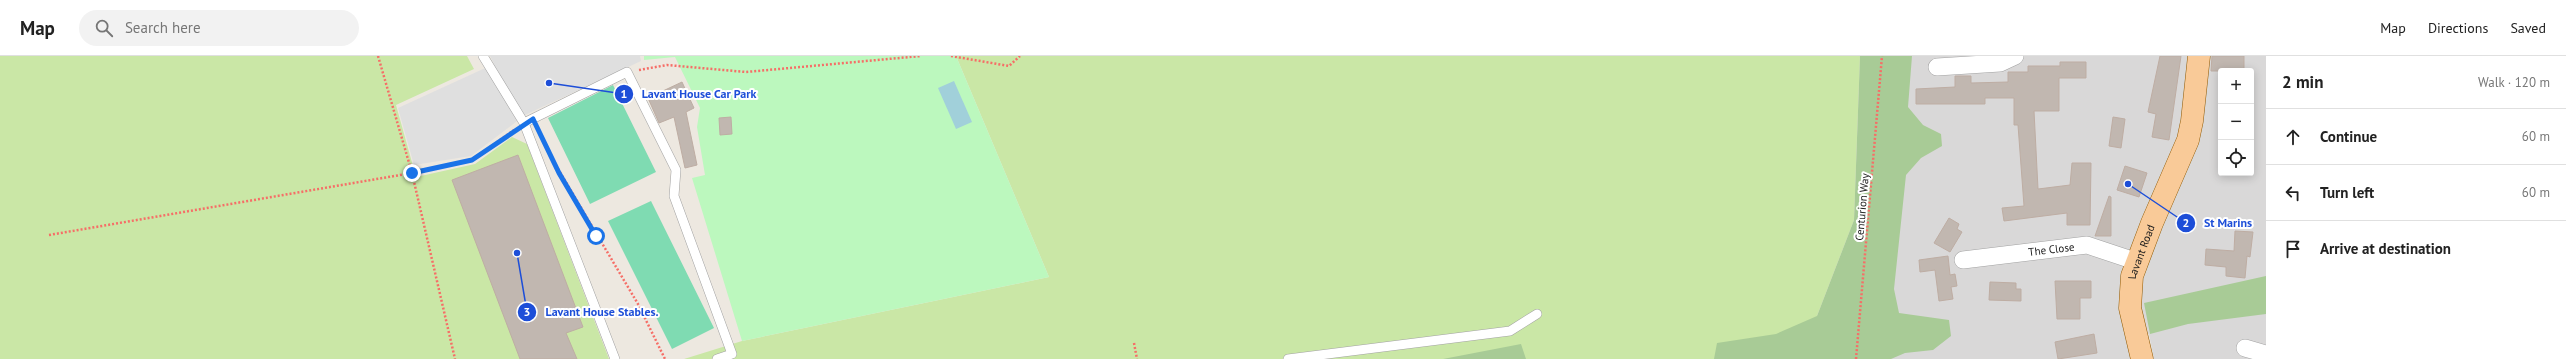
<!DOCTYPE html>
<html lang="en">
<head>
<meta charset="utf-8">
<style>
	:root { --surface:#fff; --page:#f2f2f2; --text:#222; --muted:#767676; --line:#e0e0e0 }
	body { margin:0; font-family:"PT Sans",sans-serif; background:var(--page); color:var(--text) }
	.controls { position:absolute; right:12px; top:12px; display:grid; overflow:hidden; border-radius:4px; box-shadow:0 2px 10px #0003 }
	.controls button { width:36px; height:36px; display:grid; place-items:center; padding:0; border:0; border-bottom:1px solid var(--line); background:var(--surface); color:var(--text); font:20px sans-serif }
	.stop { position:absolute; width:12px; height:12px; margin:-9px; border:3px solid #1a73e8; border-radius:50%; background:#fff }
	.stop.end { background:#1a73e8; border-color:#fff; box-shadow:0 1px 4px #0008 }
	.list { margin:0; padding:0; list-style:none }
	h2 { display:flex; justify-content:space-between; align-items:center; height:52px; margin:0; padding:0 16px; font-size:17px }
	h2 small { font-size:13px; font-weight:400; color:var(--muted) }
	.list li { display:grid; grid-template-columns:26px 1fr auto; gap:12px; align-items:center; box-sizing:border-box; height:56px; padding:0 16px; border-top:1px solid var(--line) }
	.list b { display:block; font-size:15px; white-space:nowrap }
	.list em { font-size:13px; font-style:normal; color:var(--muted) }
	.icon { flex:none; width:22px; height:22px; fill:none; stroke:currentColor; stroke-width:2; stroke-linecap:round; stroke-linejoin:round }
	.map { position:relative; flex:none; width:2266px; height:303px; overflow:hidden }
	header { display:flex; align-items:center; gap:24px; box-sizing:border-box; height:56px; padding:0 20px; background:var(--surface); border-bottom:1px solid var(--line) }
	header strong { font-size:19px }
	nav { display:flex; gap:22px; margin-inline-start:auto; font-size:14px }
	.search { width:280px; height:36px; background:var(--page); display:flex; align-items:center; gap:10px; box-sizing:border-box; padding:0 14px; border-radius:22px; color:var(--muted); font-size:15px }
	main { display:flex }
	aside { flex:1; background:var(--surface) }
	.map>svg:first-child { display:block }
	.residential { fill:#d9d8d8; fill-rule:evenodd }
	.grass { fill:#cae7a6 }
	.forest { fill:#a8cb96 }
	.park { fill:#bcf8be }
	.pitch { fill:#7fdbb2 }
	.parking { fill:#dfdfdf }
	.water { fill:#a1d0da }
	.building { fill:#c1b7b0; stroke:#beada3 }
	.lines { fill:none; stroke-linecap:round; stroke-linejoin:round }
	.service-casing { stroke:#a2a2a2; stroke-width:10 }
	.minor-casing { stroke:#a2a2a2; stroke-width:18 }
	.primary-casing { stroke:#8f5903; stroke-width:23 }
	.path { stroke:#f66e67; stroke-width:2.5; stroke-dasharray:2 2; stroke-linecap:butt }
	.service { stroke:#fff; stroke-width:9 }
	.minor { stroke:#fff; stroke-width:17 }
	.primary { stroke:#f9ca98; stroke-width:22 }
	.route { stroke:#1a73e8; stroke-width:5 }
	.labels { text-anchor:middle; dominant-baseline:central; stroke-width:4; stroke-linejoin:round; paint-order:stroke }
	.street-label { font-size:11px; fill:#1b1b1b; stroke:#fff }
	.leader { fill:none; stroke:#1d4ed8; stroke-width:1.5 }
	.callout-dot { fill:#1d4ed8; stroke:#fff; stroke-width:1.5 }
	.mark-label { font-size:12px; text-anchor:middle; font-weight:bold; fill:#fff }
	.callout-label { font-size:12px; text-anchor:middle; font-weight:bold; fill:#1d4ed8; stroke:#fff; stroke-width:4; stroke-linejoin:round; paint-order:stroke }
</style>
</head>
<body>
<header>
<strong>Map</strong>
<div class="search"><svg class="icon" aria-label="search" viewBox="0 0 24 24"><circle cx="10" cy="10" r="6"/><path d="M15 15l6 6"/></svg>Search here</div>
<nav><a>Map</a><a>Directions</a><a>Saved</a></nav>
</header>
<main>
<div class="map">
<svg width="2266" height="303" viewBox="0 0 2266 303">
	<rect width="100%" height="100%" fill="#ede8e0"/>
	<path class="residential" d="M1893 0H2266V303H2154L2149 278 2132 281 2137 303H1870ZM2221 15H2251V117H2221Z"/>
	<path class="grass" d="M0 0H467L474 13 396 49 416 121 475 108 512 81 527 88 609 303H0Z
		M956 0H1860L1854 164 1817 260 1835 303H684L742 285 1049 221Z"/>
	<path class="forest" d="M1860 0H1912L1908 51 1923 69 1941 78 1942 90 1921 102 1906 119 1894 233 1899 257 1949 264 1951 280 1933 294 1905 297 1891 303H1714L1717 287 1776 278 1817 260 1854 164Z
		M2266 220V258L2188 268 2150 278 2144 247Z
		M1521 288 1526 303H1443Z"/>
	<path class="park" d="M644 0H956L1049 221 742 285 692 122 705 119 697 71 700 52 675 1 644 4Z"/>
	<path class="pitch" d="M613 29 656 116 590 148 548 62Z
		M651 145 714 272 672 293 608 165Z"/>
	<path class="parking" d="M490 0H640L641 5 525 59 471 100 414 109 398 52 494 8Z"/>
	<path class="water" d="M954 25 972 66 956 73 938 32Z"/>
	<path class="building" d="M2160 0H2181L2169 84 2152 81 2156 58 2148 56Z
		M2212 0H2244V15H2211Z
		M2060 6H2086V22H2059V55H2034L2038 133 2070 129 2072 107H2091L2090 169H2067V157L2004 165 2002 152 2024 150 2018 69H2014V42H1985V48H1916V33L1955 31V20H1971V27L2008 26V16H2028V10H2060Z
		M682 26 694 52 686 56 697 109 685 112 674 61 659 67 648 42Z
		M731 61 732 78 720 79 719 62Z
		M2113 61 2125 63 2121 92 2109 90Z
		M518 99 583 271 566 277 577 303H520L452 124Z
		M2125 110 2147 117 2139 141 2117 134Z
		M2109 140 2111 141V180H2095Z
		M1949 162 1959 168 1957 173 1962 176 1950 196 1934 187Z
		M2235 175 2253 176 2250 201 2247 200 2245 222 2226 220V211L2205 209 2206 193 2234 195Z
		M1948 200 1950 219 1955 218 1957 230 1951 231 1953 243 1939 245 1935 214 1920 216 1919 204Z
		M2055 225H2091V242H2080V263H2057Z
		M1990 226 2016 227V233H2021V245L1989 244Z
		M2094 278 2097 297 2058 303 2055 286Z"/>
	<g class="lines">
		<g class="service-casing">
			<path id="service" d="M483 0 524 67 615 303
				M524 67 627 16 676 114 674 140 732 298 717 303
				M1288 303 1510 275 1537 258"/>
		</g>
		<g class="minor-casing">
			<g id="minor">
				<path d="M1937 11 2000 7 2015 0"/>
				<path id="s1" d="M1963 204 2087 189 2138 206"/>
				<path d="M2245 292 2266 298"/>
			</g>
		</g>
		<g class="primary-casing">
			<g id="primary">
				<path id="s2" d="M2142 303 2130 252 2132 220 2152 167 2188 84 2192 65 2199 0"/>
			</g>
		</g>
		<path class="path" d="M378 0 412 117 455 303
			M951 0 1009 10 1020 0
			M639 14 667 9 746 16 921 0
			M554 106 638 248 665 303
			M49 179 412 117 472 104 514 74
			M1134 287 1137 303
			M1856 303 1882 0"/>
		<use href="#service" class="service"/>
		<use href="#minor" class="minor"/>
		<use href="#primary" class="primary"/>
	</g>
	<g class="lines">
		<path class="route" d="M412 117 472 104 533 63 559 117 596 180"/>
	</g>
	<g class="labels">
		<g class="street-label">
			<text transform="translate(1862 151) rotate(-85)">Centurion Way</text>
			<text stroke="none"><textPath href="#s1" startOffset="89">The Close</textPath></text>
			<text stroke="none"><textPath href="#s2" startOffset="110">Lavant Road</textPath></text>
		</g>
	</g>
	<path class="leader" d="M549 27L624 38M2128 128L2186 167M517 197L527 256"/>
	<g class="callout-dot">
		<circle cx="549" cy="27" r="4"/>
		<circle cx="2128" cy="128" r="4"/>
		<circle cx="517" cy="197" r="4"/>
		<circle cx="624" cy="38" r="10"/>
		<circle cx="2186" cy="167" r="10"/>
		<circle cx="527" cy="256" r="10"/>
	</g>
	<g class="mark-label">
		<text x="624" y="42">1</text>
		<text x="2186" y="171">2</text>
		<text x="527" y="260">3</text>
	</g>
	<g class="callout-label">
		<text x="699" y="42">Lavant House Car Park</text>
		<text x="2228" y="171">St Marins</text>
		<text x="602" y="260">Lavant House Stables.</text>
	</g>
</svg>
<div class="controls">
<button>+</button>
<button>−</button>
<button><svg class="icon" aria-label="locate" viewBox="0 0 24 24"><circle cx="12" cy="12" r="6"/><path d="M12 2v4M12 18v4M2 12h4M18 12h4"/></svg></button>
</div>
<div class="stop" style="left:596px;top:180px"></div>
<div class="stop end" style="left:412px;top:117px"></div>
</div>
<aside>
<h2>2 min<small>Walk · 120 m</small></h2>
<ul class="list">
<li><svg class="icon" aria-label="ahead" viewBox="0 0 24 24"><path d="M12 20V5M6 11l6-6 6 6"/></svg><div><b>Continue</b></div><em>60 m</em></li>
<li><svg class="icon" aria-label="left" viewBox="0 0 24 24"><path d="M17 20v-9H6M10 6l-5 5 5 5"/></svg><div><b>Turn left</b></div><em>60 m</em></li>
<li><svg class="icon" aria-label="arrive" viewBox="0 0 24 24"><path d="M6 21V4h12l-3 4 3 4H6"/></svg><div><b>Arrive at destination</b></div></li>
</ul>
</aside>
</main>
</body>
</html>
